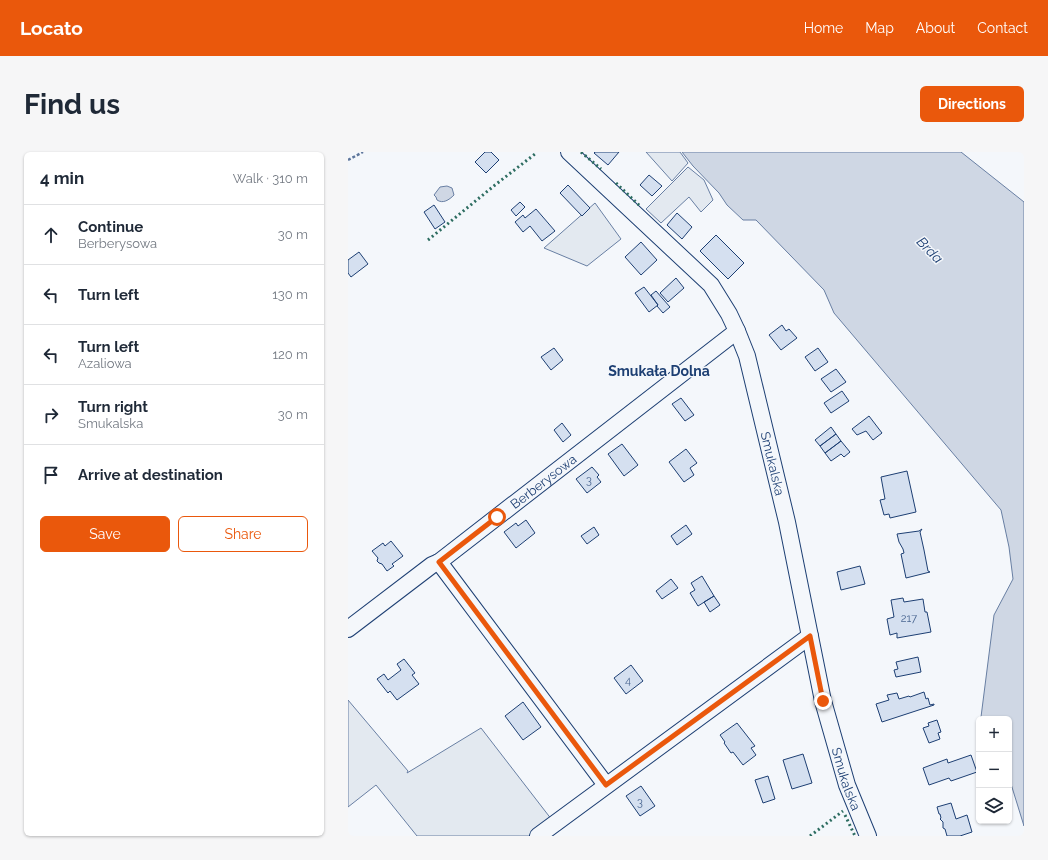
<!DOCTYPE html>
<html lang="en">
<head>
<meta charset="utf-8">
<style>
	:root { --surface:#fff; --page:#f6f6f7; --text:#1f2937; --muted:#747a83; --line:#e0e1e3; --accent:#ea580c }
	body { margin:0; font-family:Raleway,sans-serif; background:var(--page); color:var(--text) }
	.controls { position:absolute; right:12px; bottom:12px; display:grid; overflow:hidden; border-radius:6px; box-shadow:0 1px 3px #0004 }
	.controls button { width:36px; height:36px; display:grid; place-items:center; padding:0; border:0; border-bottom:1px solid var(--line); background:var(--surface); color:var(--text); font:20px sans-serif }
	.stop { position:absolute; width:12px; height:12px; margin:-9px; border:3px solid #ea580c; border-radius:50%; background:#fff }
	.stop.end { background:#ea580c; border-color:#fff; box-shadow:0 1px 4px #0008 }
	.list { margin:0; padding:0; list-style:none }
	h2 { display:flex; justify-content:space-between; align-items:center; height:52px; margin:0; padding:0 16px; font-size:17px }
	h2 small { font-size:13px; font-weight:400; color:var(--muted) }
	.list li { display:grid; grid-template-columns:26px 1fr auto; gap:12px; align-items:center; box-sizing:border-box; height:60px; padding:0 16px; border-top:1px solid var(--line) }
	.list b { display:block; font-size:15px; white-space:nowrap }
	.list p { margin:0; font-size:13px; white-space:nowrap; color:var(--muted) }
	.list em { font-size:13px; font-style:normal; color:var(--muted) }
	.actions { display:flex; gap:8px; padding:12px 16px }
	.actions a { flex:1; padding:9px 0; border:1px solid var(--accent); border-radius:6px; text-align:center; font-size:14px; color:var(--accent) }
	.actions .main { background:var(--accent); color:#fff }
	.icon { flex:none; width:22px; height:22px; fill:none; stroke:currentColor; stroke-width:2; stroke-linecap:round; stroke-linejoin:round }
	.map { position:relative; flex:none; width:676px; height:684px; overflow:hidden; border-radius:6px }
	header { display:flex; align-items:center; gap:24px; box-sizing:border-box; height:56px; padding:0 20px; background:var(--accent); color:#fff }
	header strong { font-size:19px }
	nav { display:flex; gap:22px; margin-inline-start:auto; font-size:14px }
	.intro { display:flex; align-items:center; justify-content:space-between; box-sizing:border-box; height:96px; padding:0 24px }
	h1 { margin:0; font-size:28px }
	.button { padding:10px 18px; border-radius:6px; background:var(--accent); color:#fff; font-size:14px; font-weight:700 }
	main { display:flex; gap:24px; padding:0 24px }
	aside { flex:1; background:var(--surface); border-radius:6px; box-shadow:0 1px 3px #0004 }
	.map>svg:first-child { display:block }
	.green { fill:#e3e9f0; stroke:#687fa3 }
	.water { fill:#cfd7e4; stroke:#687fa3 }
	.building { fill:#d5e0f0; stroke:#1d3f73 }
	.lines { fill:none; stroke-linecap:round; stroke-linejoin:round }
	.minor-casing { stroke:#1d3f73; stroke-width:18 }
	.path { stroke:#5e769c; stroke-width:2.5; stroke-dasharray:3 2; stroke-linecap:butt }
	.minor { stroke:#f4f7fb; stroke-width:16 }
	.hedge { stroke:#2c6c60; stroke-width:3; stroke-dasharray:2 3; stroke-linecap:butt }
	.fence { stroke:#1d3f73; stroke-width:1; stroke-dasharray:5 2; stroke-linecap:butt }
	.route { stroke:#ea580c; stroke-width:5 }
	.labels { text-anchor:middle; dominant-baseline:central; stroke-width:3; stroke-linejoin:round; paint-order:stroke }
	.number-label { font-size:11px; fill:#4b6792 }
	.street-label { font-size:13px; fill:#1d3f73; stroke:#f4f7fb }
	.water-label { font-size:14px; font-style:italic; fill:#1d3f73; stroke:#f4f7fb }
	.neighbourhood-label { font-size:14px; font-weight:bold; fill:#1d3f73; stroke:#f4f7fb }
</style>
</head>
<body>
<header>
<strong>Locato</strong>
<nav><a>Home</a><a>Map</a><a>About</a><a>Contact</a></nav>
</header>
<div class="intro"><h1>Find us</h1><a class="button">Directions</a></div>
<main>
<aside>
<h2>4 min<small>Walk · 310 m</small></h2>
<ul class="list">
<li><svg class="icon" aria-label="ahead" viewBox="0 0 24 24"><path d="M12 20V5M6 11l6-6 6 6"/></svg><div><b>Continue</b><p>Berberysowa</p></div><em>30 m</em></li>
<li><svg class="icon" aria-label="left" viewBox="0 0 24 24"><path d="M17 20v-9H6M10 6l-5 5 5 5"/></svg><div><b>Turn left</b></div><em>130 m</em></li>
<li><svg class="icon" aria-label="left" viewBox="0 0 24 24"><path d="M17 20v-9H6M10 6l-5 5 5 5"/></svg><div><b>Turn left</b><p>Azaliowa</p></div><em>120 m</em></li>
<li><svg class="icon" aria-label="right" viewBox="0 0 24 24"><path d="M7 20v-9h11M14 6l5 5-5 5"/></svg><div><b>Turn right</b><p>Smukalska</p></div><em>30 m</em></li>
<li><svg class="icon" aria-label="arrive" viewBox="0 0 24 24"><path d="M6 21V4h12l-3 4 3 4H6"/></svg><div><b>Arrive at destination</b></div></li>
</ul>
<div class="actions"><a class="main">Save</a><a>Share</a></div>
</aside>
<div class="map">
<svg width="676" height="684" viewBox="0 0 676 684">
	<rect width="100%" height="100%" fill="#f4f7fb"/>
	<path class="green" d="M298 0H332L340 11 324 29Z
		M340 15 356 28 365 48 353 60 341 45 313 71 298 57Z
		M247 51 273 87 239 114 196 96Z
		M0 548 60 619 59 621 133 576 204 668 183 684H69L28 633 0 655Z"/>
	<path class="water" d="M334 0H613L676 50V674L663 632 661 630V567H634L633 565 646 463 665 427 661 395 653 358 486 161 476 138 408 68H395L379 53 371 41 345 14Z
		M99 34 104 36 106 43C101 48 95 52 89 48L88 45 86 43 92 35Z"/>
	<path class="building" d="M137 0H143L151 8 138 21 127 10Z
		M247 0H271L260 13 246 1Z
		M301 23 314 34 304 44 292 33Z
		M220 33 242 56 234 64 212 41Z
		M172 50 177 55 168 64 163 58Z
		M86 53 97 70 87 77 76 60Z
		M188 57 207 79 194 89 182 74 175 80 167 70 175 63 177 66Z
		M329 61 344 75 334 87 319 73Z
		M368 83 396 111 380 127 352 99Z
		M293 90 309 108 293 123 277 105Z
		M11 100 20 112 3 125 0 121V108Z
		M328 126 336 136 320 150 312 141Z
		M296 135 310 153 301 160 287 141Z
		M308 139 322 155 315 161 309 154 310 153 303 143Z
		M434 173 438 179 441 177 449 186 433 198 421 183Z
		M206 196 215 208 203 218 193 205Z
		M470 196 480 210 467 219 457 205Z
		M488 217 498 230 483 240 473 227Z
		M494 239 501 249 483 261 476 251Z
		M333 246 346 263 337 269 324 252Z
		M521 264 534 281 525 288 518 279 509 283 504 277Z
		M214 271 223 283 215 290 206 278Z
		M483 275 488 282 472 294 467 288Z
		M488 282 493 289 477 301 472 294Z
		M493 289 502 300 496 305 493 302 483 309 477 301Z
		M274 292 290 313 276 324 260 302Z
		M338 297 349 311 342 316 346 323 336 330 321 310Z
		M244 315 251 323 249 325 253 330 239 341 228 327Z
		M559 319 568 360 542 366 541 362 536 363 532 348 537 347 533 325Z
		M178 368 187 381 168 396 156 380 168 371 170 374Z
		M338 373 344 382 329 393 323 384Z
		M246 375 251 383 239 392 233 384Z
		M574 377 572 380 576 398 580 419 582 420 558 426 553 402 556 401 555 397 551 390 549 382 571 379Z
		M43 389 55 404 44 412 46 414 39 419 34 412 31 411 29 409 30 406 24 399 35 391 37 394Z
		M512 414 517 432 493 438 489 420Z
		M354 424 366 444 350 454 342 441 347 438 343 431Z
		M323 427 330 436 314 447 308 439Z
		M366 444 372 453 362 460 356 450Z
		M555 446 556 450 575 447 577 460H579L583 480 549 486V481L542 483 539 467 546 465 543 448Z
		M570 505 573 520 548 525 546 518 550 517 548 510Z
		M56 507 67 521 64 523 71 532 49 548 42 539 40 541 29 527 36 522 40 528 53 518 49 512Z
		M283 513 295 529 278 542 266 526Z
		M576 540 578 547 580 546 582 553 586 552V553L534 570 528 552 541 548 539 543 549 541 551 547 561 544 562 545Z
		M175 550 193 575 175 588 157 564Z
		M589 568 593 580 590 581 592 587 581 591 575 576 581 574 580 571Z
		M389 571 407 594 403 596 408 603 395 613 385 600 383 601 376 591 377 590 372 583Z
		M455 602 464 631 444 637 435 608Z
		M623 603 629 620 603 629 601 626 581 633 575 616 599 607 600 611Z
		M420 624 427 647 415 651 407 628Z
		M293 634 307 654 292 664 278 644Z
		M603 651 608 667 619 663 624 680 612 684H599L597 677 595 676V670L592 667 593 666 592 662H591L589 655Z"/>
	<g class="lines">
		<g class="minor-casing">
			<g id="minor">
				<path id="s1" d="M221 0 363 133 381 162 389 179 399 204 439 370 475 549 499 633 520 684"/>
				<path d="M91 410 258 633"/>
				<path id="s2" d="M0 477 84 413 91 410 389 179"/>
				<path d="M190 684 462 484"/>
			</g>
		</g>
		<path class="path" d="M0 8 15 0"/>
		<use href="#minor" class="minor"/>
		<path class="hedge" d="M233 0 253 17
			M268 31 293 55
			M80 88 147 33 187 2
			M497 663 507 684
			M462 684 495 659"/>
		<path class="fence" d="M0 1 2 0"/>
	</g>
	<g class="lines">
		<path class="route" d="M149 365 91 410 258 633 462 484 475 549"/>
	</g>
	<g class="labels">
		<g class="number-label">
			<text x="241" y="328">3</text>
			<text x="561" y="466">217</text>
			<text x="280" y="528">4</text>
			<text x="292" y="650">3</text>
		</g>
		<g class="street-label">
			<text stroke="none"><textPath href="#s1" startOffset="385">Smukalska</textPath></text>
			<text stroke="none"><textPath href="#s2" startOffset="245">Berberysowa</textPath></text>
			<text stroke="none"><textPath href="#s1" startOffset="709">Smukalska</textPath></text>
		</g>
		<g class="water-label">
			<text transform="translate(582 98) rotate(46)">Brda</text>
		</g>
		<g class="neighbourhood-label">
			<text x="311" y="219">Smukała Dolna</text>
		</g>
	</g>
</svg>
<div class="controls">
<button>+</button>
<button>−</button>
<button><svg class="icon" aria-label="layers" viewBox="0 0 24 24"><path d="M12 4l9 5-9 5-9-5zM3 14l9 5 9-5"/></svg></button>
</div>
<div class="stop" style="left:149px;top:365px"></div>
<div class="stop end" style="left:475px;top:549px"></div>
</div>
</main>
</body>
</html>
